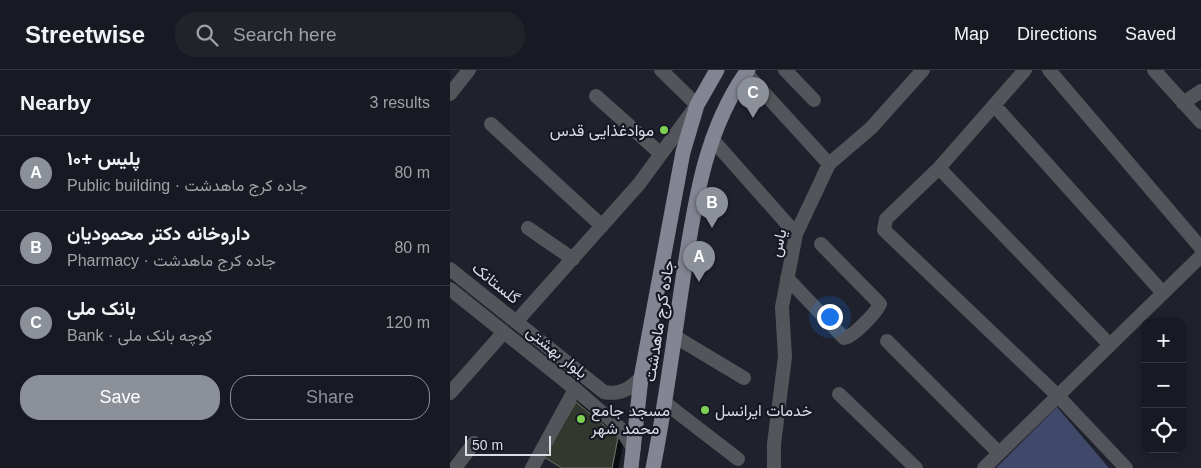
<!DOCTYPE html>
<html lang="en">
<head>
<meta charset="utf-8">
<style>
	:root { --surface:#171a22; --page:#20232a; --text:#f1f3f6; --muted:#9ea1a5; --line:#363840; --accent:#8c9099 }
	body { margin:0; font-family:Helvetica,Vazirmatn,sans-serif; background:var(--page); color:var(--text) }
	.controls { position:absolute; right:15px; bottom:15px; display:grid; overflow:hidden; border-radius:10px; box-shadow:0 2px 12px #0003 }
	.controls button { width:45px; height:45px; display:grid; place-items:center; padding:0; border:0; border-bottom:1px solid var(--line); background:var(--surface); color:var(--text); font:25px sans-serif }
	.scale { position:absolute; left:15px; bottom:12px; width:86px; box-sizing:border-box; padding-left:5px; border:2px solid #dbdde5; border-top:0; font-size:14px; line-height:18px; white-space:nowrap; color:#dbdde5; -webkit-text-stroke:4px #161923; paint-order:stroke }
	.you { position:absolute; left:379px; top:246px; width:18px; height:18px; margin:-12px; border:4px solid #fff; border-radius:50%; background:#1a73e8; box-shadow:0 0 0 8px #1a73e833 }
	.badge { display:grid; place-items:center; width:32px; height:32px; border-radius:50%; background:var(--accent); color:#fff; font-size:16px; font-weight:700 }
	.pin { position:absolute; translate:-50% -41px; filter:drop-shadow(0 1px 2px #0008) }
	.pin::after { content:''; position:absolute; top:26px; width:18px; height:15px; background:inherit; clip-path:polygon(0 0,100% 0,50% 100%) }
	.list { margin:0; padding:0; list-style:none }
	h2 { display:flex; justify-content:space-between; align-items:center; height:65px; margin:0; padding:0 20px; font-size:21px }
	h2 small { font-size:16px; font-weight:400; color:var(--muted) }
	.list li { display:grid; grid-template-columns:32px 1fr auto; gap:15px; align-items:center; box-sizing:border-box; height:75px; padding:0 20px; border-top:1px solid var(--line) }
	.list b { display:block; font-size:19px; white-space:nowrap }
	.list p { margin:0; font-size:16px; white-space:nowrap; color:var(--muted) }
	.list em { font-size:16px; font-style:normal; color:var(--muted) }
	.actions { display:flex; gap:10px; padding:15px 20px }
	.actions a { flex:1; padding:11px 0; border:1px solid var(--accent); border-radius:20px; text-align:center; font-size:18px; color:var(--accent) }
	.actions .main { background:var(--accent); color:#fff }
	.icon { flex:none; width:28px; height:28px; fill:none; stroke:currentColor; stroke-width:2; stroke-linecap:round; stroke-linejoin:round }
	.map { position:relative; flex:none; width:751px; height:398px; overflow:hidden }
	header { display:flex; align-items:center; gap:30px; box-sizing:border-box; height:70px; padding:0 25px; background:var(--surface); border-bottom:1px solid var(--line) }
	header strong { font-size:24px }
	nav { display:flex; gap:28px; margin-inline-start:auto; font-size:18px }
	.search { width:350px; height:45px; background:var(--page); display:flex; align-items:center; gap:12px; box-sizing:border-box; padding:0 18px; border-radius:20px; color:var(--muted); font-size:19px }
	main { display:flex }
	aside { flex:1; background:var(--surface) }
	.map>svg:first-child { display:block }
	.green { fill:#41496a }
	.building { fill:#30382d; stroke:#6b7367; filter:url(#shadow) }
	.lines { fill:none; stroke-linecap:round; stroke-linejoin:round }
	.minor { stroke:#53555a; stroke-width:14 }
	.major { stroke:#838692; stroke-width:15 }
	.poi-dot { fill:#7ed053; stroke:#161923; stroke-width:2 }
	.labels { text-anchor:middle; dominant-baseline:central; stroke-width:4.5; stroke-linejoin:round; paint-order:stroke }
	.poi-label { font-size:16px; fill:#dbdde5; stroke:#161923; text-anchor:start }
	.street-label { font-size:16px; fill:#dbdde5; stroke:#161923 }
</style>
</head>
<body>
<header>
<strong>Streetwise</strong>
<div class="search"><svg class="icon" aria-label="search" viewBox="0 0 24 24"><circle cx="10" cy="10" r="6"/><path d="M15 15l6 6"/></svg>Search here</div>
<nav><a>Map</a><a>Directions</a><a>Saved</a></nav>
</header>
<main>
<aside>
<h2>Nearby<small>3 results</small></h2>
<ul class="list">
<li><span class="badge">A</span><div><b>پلیس +۱۰</b><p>Public building · جاده کرج ماهدشت</p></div><em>80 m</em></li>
<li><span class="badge">B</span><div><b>داروخانه دکتر محمودیان</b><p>Pharmacy · جاده کرج ماهدشت</p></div><em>80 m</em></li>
<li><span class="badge">C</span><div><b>بانک ملی</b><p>Bank · کوچه بانک ملی</p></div><em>120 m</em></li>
</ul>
<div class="actions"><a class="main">Save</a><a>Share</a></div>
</aside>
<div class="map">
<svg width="751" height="398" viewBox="0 0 751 398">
	<defs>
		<filter id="shadow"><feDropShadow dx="5.5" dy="3" stdDeviation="0" flood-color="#0009"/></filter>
	</defs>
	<rect width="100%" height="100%" fill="#1f222d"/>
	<path class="green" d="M607 337 659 398H546Z"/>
	<path class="building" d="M126 332 168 367 162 398H112L94 387Z"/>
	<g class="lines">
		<path class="minor" d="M335 0 364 30
			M575 0 489 98 436 149 434 160 608 326 676 398
			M599 0 751 178
			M704 0 751 52
			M296 3 379 94
			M0 24 19 0
			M146 26 211 84
			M733 33 751 21
			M544 35 713 223
			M41 54 152 156
			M262 69 346 164
			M489 98 660 275
			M78 158 123 189
			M0 199 154 322C171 325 179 319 191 308
			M337 208 394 268C403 267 426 243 430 234L371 174
			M0 219 125 319 170 358 184 379
			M66 252 189 114 247 35 211 0
			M224 266 294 308
			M437 271 549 383
			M0 323 54 262
			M389 324 466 398
			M214 332 288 389
			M5 398 24 373
			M82 398 125 319
			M324 398V374L335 287 332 237 346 164 379 94 421 58 473 0
			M534 398 751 186"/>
		<path class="major" d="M181 398 191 308 233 82 247 35 267 0
			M203 398C216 333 224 267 234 202 245 132 255 59 298 0"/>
	</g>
	<g class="poi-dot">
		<circle cx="214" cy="60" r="5"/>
		<circle cx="255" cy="340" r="5"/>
		<circle cx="131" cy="349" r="5"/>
	</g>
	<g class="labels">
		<g class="poi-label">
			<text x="204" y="60" text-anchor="end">موادغذایی قدس</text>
			<text x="141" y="340">مسجد جامع<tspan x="141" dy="18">محمد شهر</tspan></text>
			<text x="265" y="340">خدمات ایرانسل</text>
		</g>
		<g class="street-label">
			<text transform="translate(328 173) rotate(-76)">یاس</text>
			<text transform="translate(46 213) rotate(39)">گلستانک</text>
			<text transform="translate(209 251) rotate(-81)">جاده کرج ماهدشت</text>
			<text transform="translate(107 282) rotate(39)">بلوار بهشتی</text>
		</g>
	</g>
</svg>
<div class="controls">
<button>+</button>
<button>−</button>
<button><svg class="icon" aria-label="locate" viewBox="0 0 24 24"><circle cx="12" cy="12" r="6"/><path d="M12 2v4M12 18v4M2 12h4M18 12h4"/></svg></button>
</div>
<div class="scale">50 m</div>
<div class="you"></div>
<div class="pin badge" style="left:249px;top:212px">A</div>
<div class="pin badge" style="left:262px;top:158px">B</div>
<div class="pin badge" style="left:303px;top:48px">C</div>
</div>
</main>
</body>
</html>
